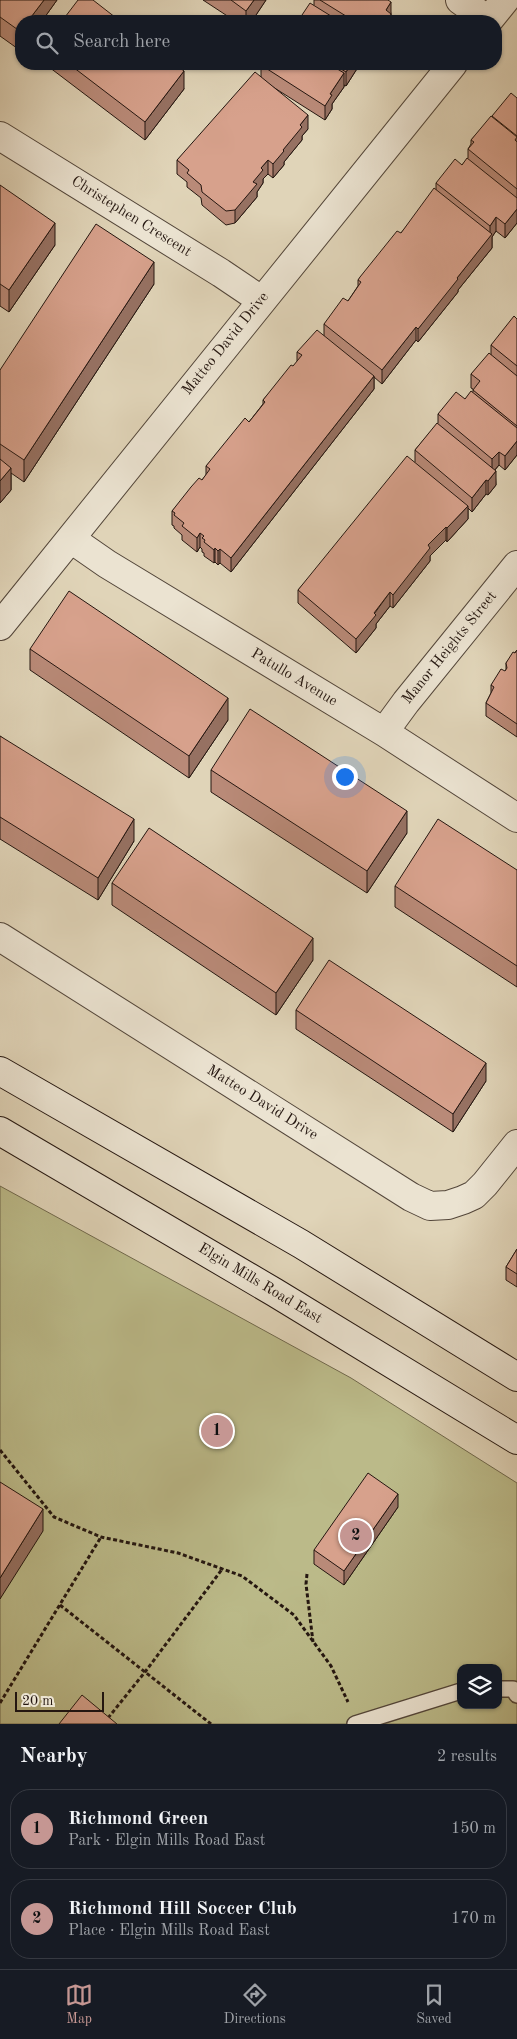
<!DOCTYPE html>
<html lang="en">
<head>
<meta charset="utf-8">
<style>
	:root { --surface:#171b24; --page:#20242c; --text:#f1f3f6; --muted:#9ea1a6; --line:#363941; --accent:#c59692 }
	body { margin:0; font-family:"Old Standard TT",serif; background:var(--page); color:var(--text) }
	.controls { position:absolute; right:15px; bottom:15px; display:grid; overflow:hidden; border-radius:10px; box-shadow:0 1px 4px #0004 }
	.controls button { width:45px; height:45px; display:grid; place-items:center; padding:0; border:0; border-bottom:1px solid var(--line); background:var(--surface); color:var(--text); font:25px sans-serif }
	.scale { position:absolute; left:15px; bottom:12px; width:89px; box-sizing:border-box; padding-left:5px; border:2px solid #241610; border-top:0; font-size:14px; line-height:18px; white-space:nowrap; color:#241610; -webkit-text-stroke:4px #ebe3d1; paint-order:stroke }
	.you { position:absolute; left:344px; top:776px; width:18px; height:18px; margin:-12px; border:4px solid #fff; border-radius:50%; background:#1a73e8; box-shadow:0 0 0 8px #1a73e833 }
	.badge { display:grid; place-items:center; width:32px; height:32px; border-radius:50%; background:var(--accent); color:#111; font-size:16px; font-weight:700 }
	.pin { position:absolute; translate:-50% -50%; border:2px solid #fff; box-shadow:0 1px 5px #0006 }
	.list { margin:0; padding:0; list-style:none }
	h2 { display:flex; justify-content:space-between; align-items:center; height:65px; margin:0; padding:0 20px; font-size:21px }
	h2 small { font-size:16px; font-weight:400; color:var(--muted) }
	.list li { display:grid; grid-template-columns:32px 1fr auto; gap:15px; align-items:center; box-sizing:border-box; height:80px; margin:0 10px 10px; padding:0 10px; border:1px solid var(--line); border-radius:20px }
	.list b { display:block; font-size:19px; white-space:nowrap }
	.list p { margin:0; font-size:16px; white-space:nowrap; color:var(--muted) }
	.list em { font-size:16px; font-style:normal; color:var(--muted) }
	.icon { flex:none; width:28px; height:28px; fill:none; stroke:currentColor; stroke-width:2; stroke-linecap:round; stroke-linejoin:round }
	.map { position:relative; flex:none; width:517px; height:1724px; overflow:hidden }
	.search { position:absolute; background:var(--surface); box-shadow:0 1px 4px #0004; left:15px; right:15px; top:15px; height:55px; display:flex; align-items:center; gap:12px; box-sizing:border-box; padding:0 18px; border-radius:20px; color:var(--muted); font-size:19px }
	.sheet { height:245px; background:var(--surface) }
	nav { display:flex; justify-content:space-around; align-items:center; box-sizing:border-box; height:70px; border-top:1px solid var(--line); background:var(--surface); font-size:14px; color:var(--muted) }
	nav a { display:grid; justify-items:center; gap:2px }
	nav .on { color:var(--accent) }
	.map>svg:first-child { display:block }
	.green { fill:#bbba89; stroke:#70684c; fill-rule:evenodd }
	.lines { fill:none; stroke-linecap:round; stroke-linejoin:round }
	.lane-casing { stroke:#53463a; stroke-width:18 }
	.street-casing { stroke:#53463a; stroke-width:30 }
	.secondary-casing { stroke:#241610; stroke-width:30 }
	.path { stroke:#241610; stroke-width:3; stroke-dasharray:4 2.5; stroke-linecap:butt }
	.lane { stroke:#ebe3d1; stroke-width:15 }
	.street { stroke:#ebe3d1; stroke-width:28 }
	.secondary { stroke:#ebe3d1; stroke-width:28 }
	.wall { fill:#b98a78; stroke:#241610 }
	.shaded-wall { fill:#967162; stroke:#241610 }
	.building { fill:#d7a18c; stroke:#241610 }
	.labels { text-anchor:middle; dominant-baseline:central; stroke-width:4; stroke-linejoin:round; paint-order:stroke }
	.street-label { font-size:15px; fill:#241610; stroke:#ebe3d1 }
</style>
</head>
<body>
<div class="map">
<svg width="517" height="1724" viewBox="0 0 517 1724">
	<rect width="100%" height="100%" fill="#e0d4b8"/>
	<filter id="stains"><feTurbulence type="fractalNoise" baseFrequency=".004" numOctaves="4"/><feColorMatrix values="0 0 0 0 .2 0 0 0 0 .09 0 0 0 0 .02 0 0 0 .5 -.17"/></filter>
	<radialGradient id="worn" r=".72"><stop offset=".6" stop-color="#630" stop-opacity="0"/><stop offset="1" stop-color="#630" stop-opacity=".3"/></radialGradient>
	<path class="green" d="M0 1186 351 1378 517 1483V1724H0ZM461 1668H498V1705H461Z"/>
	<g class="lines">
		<g class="lane-casing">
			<path id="lane" d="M498 1689H513L517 1695
				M355 1724 461 1691"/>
		</g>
		<g class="street-casing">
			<path id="street" d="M460 0 488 20
				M488 21 505 0
				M0 136 221 273 261 300
				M71 539 107 564 384 732 517 818
				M0 626 453 64
				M384 732 406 702 517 565
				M0 937 411 1197 430 1206 448 1205 463 1200 474 1195 485 1184 517 1144"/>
		</g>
		<g class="secondary-casing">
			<path id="secondary" d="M0 1071 301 1244 517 1377
				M0 1131 274 1292 517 1440"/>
		</g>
		<path class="path" d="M0 1450 54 1517 101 1537 178 1553 242 1576 294 1615 331 1666 348 1702
			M307 1574 306 1584 313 1642
			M60 1605 211 1724
			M0 1703 101 1537
			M108 1718 145 1672 223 1568"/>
		<use href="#lane" class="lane"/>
		<use href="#street" class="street"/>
		<use href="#secondary" class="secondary"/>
	</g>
	<path class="wall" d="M0 0H57L42 21H21V51L0 36Z
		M203 0H266L252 21H235Z
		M314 0H388L391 14V21H298L314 5Z
		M45 64H175L184 89 145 140Z
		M262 64H360L346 86 344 85V87L332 104V109L325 120 273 87 308 129 302 136V140L284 162V165L273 178 268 174 263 179V183L257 192V197L235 223 226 225 202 205 201 198 187 187V182L177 174V160L261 77V65Z
		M517 98V223L505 238 496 231 492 237V248L458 290V292L418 342 416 340 382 384 374 377V389L231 572 220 563 218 565 215 562 214 563 204 556V553L202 552V549L200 547 197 552 182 540V535L174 528V526L172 525V511L202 480 206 475V466L249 422 263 404V400L297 362V352L324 336V324L348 301 358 286V280L401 233 436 190V183L462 165 468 158V149L471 144V140L492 117V116Z
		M0 185 55 245 9 312 0 306Z
		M154 284 24 482 11 473V490L0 503V370Z
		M517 319V455L505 470 499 465 495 470 496 485 488 495 486 494 472 512 468 508V519L447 542 446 540 430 556V561L393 608 390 606 376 624V628L356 653 298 603V590L415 462V450L438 423V414L465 399 473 392V389L471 388V374L491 355V345Z
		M30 649 228 720 189 778 30 670Z
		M517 650V737L486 716V703L491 693V685L506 670V663Z
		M0 736 134 841 98 900 0 839Z
		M211 770 407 833 367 893 211 792Z
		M517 870V987L395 907V886Z
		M112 883 313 960 276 1015 112 905Z
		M296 1010 486 1081 453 1132 296 1029Z
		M517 1249V1287L506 1280V1267Z
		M398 1507 344 1585 314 1564V1550Z"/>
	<path class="shaded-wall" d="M44 0H57L42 21H28Z
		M254 0H266L252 21H246V11Z
		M391 2V21H386V10Z
		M351 64H360L346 86V72Z
		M184 71V89L145 140V122Z
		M344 73V87L332 104V109L325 120V106L330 94Z
		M308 115V129L302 136V140L284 162V165L273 178V164L300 125Z
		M268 160V174L263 179V183L257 192V197L235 223V210L261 168Z
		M517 209V223L505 238V224Z
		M496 217V231L492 237V248L458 290V292L418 342V329L457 278 490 236V226Z
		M55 223V245L9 312V290Z
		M154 262V284L24 482V460Z
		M416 327V340L382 384V370Z
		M374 376V389L231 572V558Z
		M517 441V455L505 470V456Z
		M499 452V465L492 473V459Z
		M11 468V490L0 503V481Z
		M496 471V485L488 495V481Z
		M486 480V494L472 512V498Z
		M468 506V519L447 542V528Z
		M446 527V540L430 556V561L393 608V595L428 545Z
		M200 533V547L197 552V538Z
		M215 548V562L214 563V550Z
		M220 549V563L218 565V551Z
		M390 592V606L376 624V628L356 653V639Z
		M228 698V720L189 778V756Z
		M407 811V833L367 893V871Z
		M134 819V841L98 900V878Z
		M313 938V960L276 1015V993Z
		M486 1063V1081L453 1132V1114Z
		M398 1494V1507L344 1585V1571Z
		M43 1509V1531L0 1599V1578Z"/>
	<path class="building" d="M0 0H44L28 21H21V32L0 17Z
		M78 0H93L120 21H62Z
		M231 0H254L246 11Z
		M320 0H388L391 2 386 10 391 14 387 21H354Z
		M310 3 339 21H298Z
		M69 64H175L184 71 145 122Z
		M262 64H329L344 73 330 94 332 95 325 106 261 65Z
		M333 64H351L346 72Z
		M255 72 308 115 300 125 302 127 283 150 284 151 273 164 268 160 261 168 263 170 253 182 257 184 235 210 226 211 202 192 201 185 187 173 189 170 177 160Z
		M511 93 517 98V136L492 116Z
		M491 116 517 137 515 140 517 142V189L468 149 474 142 471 140Z
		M467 158 517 198V209L505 224 496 217 490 226 436 183 455 159 462 165Z
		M0 185 55 223 9 290 0 284Z
		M434 188 492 234 457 278 458 279 418 329 416 327 382 370 324 324 343 298 348 301 361 282 358 280 360 277 397 231 401 233Z
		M96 224 154 262 24 460 0 444V370Z
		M514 316 517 319V366L491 345Z
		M317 330 374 376 231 558 220 549 218 551 215 548 214 550 204 542 205 540 202 538 204 536 200 533 197 538 182 526 184 523 174 515 175 513 172 511 191 487 199 478 202 480 210 469 206 466 245 418 249 422 265 402 263 400 291 365 293 366 302 355 297 352Z
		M489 353 517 376V426L473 390 480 381 471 374Z
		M471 391 517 428V441L505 456 499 452 492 459 438 414 456 392 465 399Z
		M437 423 496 471 488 481 486 480 472 498 415 450Z
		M407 456 468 506 447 528 446 527 428 545 430 548 393 595 390 592 374 613 376 615 356 639 298 590Z
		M0 459 11 468 0 481Z
		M69 591 228 698 189 756 30 649Z
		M517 650V724L486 703 494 687 491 685 501 669 505 671 507 668 506 663 513 652 515 653Z
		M250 709 407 811 367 871 211 770Z
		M0 736 134 819 98 878 0 817Z
		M438 819 517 870V966L395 886Z
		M149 828 313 938 276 993 112 883Z
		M329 960 486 1063 453 1114 296 1010Z
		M517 1249V1274L506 1267Z
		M368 1473 398 1494 344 1571 314 1550Z
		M0 1482 43 1509 0 1578Z
		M82 1695 117 1724H59Z"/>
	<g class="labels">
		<g class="street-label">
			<text transform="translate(131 217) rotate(32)">Christephen Crescent</text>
			<text transform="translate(226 344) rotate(-51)">Matteo David Drive</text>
			<text transform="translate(450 648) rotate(-51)">Manor Heights Street</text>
			<text transform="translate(294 678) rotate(31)">Patullo Avenue</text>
			<text transform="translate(262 1103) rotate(32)">Matteo David Drive</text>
			<text transform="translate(260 1284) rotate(31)">Elgin Mills Road East</text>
		</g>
	</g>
	<rect width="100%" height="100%" filter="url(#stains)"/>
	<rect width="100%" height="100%" fill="url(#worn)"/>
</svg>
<div class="controls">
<button><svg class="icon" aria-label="layers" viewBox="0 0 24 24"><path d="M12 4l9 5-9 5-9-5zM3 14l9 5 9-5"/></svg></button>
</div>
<div class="scale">20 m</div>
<div class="you"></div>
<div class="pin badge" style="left:217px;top:1431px">1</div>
<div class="pin badge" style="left:356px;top:1536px">2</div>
<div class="search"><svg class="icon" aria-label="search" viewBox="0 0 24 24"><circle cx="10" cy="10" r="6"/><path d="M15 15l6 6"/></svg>Search here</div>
</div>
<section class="sheet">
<h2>Nearby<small>2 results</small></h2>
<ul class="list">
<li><span class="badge">1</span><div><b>Richmond Green</b><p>Park · Elgin Mills Road East</p></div><em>150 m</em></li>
<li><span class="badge">2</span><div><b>Richmond Hill Soccer Club</b><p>Place · Elgin Mills Road East</p></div><em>170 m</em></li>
</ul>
</section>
<nav>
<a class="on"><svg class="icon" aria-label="map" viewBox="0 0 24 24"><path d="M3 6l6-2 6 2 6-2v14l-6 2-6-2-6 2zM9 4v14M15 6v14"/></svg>Map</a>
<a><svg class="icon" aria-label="directions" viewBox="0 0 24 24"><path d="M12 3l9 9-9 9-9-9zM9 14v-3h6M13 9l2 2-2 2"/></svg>Directions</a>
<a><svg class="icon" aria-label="saved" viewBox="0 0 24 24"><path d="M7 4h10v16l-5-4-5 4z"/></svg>Saved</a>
</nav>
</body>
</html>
